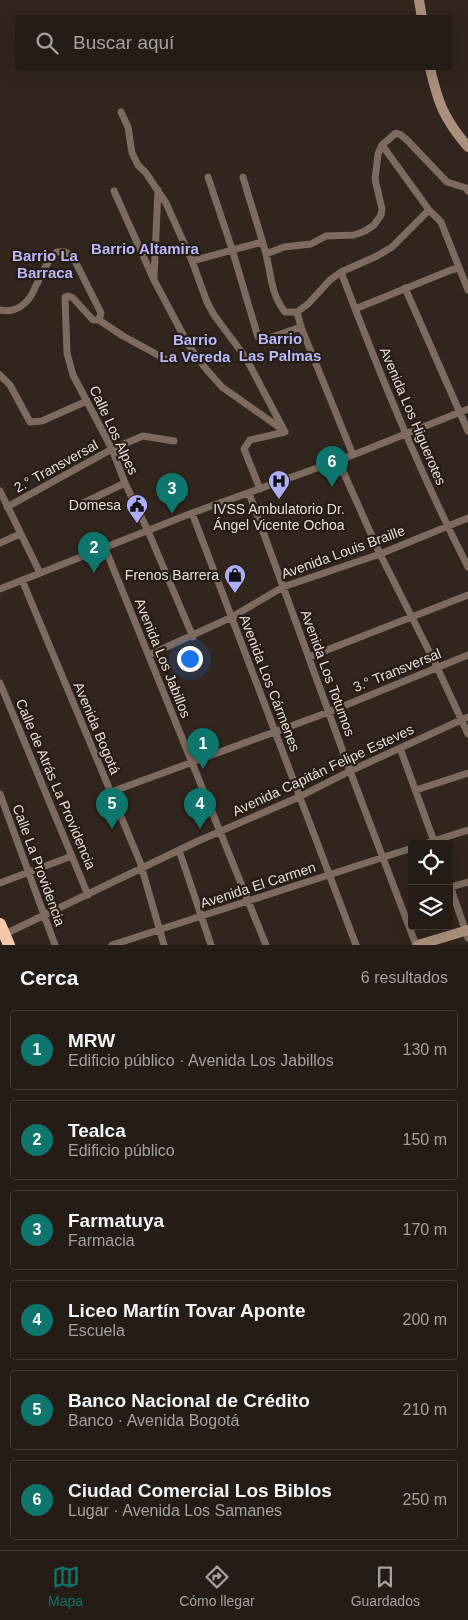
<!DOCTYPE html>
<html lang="es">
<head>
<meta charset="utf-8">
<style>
	:root { --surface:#251c16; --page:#2d251f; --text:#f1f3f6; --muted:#a3a1a1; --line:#423a35; --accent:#0f766e }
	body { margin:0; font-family:Helvetica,sans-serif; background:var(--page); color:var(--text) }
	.controls { position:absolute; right:15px; bottom:15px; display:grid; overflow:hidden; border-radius:5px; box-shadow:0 5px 20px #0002 }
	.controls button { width:45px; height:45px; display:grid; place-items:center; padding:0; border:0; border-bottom:1px solid var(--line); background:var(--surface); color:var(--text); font:25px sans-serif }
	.you { position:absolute; left:189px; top:658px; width:18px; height:18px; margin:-12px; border:4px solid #fff; border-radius:50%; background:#1a73e8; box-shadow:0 0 0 8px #1a73e833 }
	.badge { display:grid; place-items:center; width:32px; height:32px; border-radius:50%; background:var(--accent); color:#fff; font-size:16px; font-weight:700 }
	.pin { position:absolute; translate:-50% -41px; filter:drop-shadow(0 1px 2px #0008) }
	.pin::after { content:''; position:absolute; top:26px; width:18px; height:15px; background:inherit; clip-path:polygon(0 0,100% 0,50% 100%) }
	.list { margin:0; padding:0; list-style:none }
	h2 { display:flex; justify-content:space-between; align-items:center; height:65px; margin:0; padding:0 20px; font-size:21px }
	h2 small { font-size:16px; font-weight:400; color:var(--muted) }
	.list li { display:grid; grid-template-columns:32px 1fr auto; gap:15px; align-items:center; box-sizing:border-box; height:80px; margin:0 10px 10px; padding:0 10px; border:1px solid var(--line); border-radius:5px }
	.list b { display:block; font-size:19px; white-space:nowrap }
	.list p { margin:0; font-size:16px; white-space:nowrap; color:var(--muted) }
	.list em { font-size:16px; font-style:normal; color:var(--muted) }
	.icon { flex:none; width:28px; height:28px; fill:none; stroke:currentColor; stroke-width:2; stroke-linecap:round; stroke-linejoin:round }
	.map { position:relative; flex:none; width:468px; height:945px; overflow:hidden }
	.search { position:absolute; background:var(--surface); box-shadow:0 5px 20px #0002; left:15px; right:15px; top:15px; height:55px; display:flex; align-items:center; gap:12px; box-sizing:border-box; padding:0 18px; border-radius:5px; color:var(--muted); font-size:19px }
	.sheet { height:605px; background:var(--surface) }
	nav { display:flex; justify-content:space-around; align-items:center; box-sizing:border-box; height:70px; border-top:1px solid var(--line); background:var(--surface); font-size:14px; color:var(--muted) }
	nav a { display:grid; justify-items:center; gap:2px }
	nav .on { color:var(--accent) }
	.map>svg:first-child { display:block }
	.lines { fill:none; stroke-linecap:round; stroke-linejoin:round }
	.street { stroke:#7c6b5e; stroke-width:7 }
	.secondary { stroke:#ac907d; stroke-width:10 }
	.highway-bridge { stroke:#f3c8a9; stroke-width:12 }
	.labels { text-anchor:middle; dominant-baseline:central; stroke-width:4.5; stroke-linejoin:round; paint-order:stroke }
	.street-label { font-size:14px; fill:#e5ded8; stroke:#271c14 }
	.poi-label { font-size:14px; fill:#e5ded8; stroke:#271c14; text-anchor:end }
	.neighbourhood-label { font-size:15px; font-weight:bold; fill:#b9b7fe; stroke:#271c14 }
</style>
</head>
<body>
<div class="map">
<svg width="468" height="945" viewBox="0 0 468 945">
	<rect width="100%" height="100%" fill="#31251d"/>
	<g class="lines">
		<path class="street" d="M121 112 128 127 132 153 138 165 146 173 166 203 192 261 207 302 214 315 246 358 285 432 250 440 244 449 260 489
			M382 145 429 210 441 222 468 290
			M208 177 232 249 258 337 263 340 301 327
			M243 177C250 202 259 228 266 254 271 274 271 295 285 312H297L308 304 330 280 341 272 377 256 392 247 429 210
			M114 191 154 280 189 346 206 369 222 387 283 430
			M266 254 284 247 311 244 326 236 354 235 365 231 374 225 381 215 382 209 375 179 378 154 382 145 396 133 401 135 407 140 447 182 466 188 468 191
			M192 261 262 242
			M341 272C379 372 419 471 468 567
			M154 277 158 190
			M405 288 468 431
			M355 309 451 270 459 268
			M0 310C14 313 23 307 31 296 36 287 49 254 58 252 64 250 69 254 73 257L101 313 99 320
			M297 312 301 327 353 455
			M99 320H93L73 298 68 296 65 297 67 353 73 375 112 449 125 483 148 531 193 637
			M99 320 123 336 167 360
			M0 375 10 385 30 422 42 421 87 401
			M338 460 380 554 437 667 468 734
			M0 491 40 573
			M249 493 350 771 416 945
			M79 505 125 483
			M7 507 112 449 143 436 174 441
			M192 513 356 945
			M0 543 20 534
			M105 548 266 945
			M22 580 140 862 164 945
			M0 589 192 513 353 455 468 409
			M149 655 232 617 283 587 380 554 468 518
			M309 657 468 595
			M0 683 88 895
			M400 748 435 844
			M416 790 468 773
			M111 792 329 712 468 655
			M0 794 55 945
			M424 844 468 830
			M179 850 211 945
			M0 883 72 856
			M449 883 468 938
			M451 887 468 882
			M3 935 198 841 299 797 350 771 468 717
			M112 945 412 848"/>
		<path class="secondary" d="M419 0 422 18
			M430 68C438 103 444 119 468 147
			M418 945 468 930"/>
		<path class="highway-bridge" d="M0 924 9 945"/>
	</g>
	<defs>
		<g id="hospital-pin" transform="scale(1.125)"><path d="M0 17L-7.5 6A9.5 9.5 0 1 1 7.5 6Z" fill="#b0aefa" stroke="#271c14"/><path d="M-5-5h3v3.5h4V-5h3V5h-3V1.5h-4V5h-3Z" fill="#111"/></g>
		<g id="civic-pin" transform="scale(1.125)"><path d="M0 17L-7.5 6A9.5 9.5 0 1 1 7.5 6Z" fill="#b0aefa" stroke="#271c14"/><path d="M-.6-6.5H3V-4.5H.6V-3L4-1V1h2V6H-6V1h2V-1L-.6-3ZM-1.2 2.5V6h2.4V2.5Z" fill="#111"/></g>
		<g id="shop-pin" transform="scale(1.125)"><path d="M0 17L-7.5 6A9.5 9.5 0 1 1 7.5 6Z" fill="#b0aefa" stroke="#271c14"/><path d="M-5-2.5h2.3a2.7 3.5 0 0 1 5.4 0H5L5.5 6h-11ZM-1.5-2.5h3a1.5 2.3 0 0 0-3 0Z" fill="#111"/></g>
	</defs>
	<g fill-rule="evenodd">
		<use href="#hospital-pin" x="279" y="481"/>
		<use href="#civic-pin" x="137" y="505"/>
		<use href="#shop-pin" x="235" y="575"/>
	</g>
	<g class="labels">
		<g class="street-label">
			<text transform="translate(413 416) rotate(67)">Avenida Los Higuerotes</text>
			<text transform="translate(114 430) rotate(65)">Calle Los Alpes</text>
			<text transform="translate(56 466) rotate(-29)">2.° Transversal</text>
			<text transform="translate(343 552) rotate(-20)">Avenida Louis Braille</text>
			<text transform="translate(163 658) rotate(68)">Avenida Los Jabillos</text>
			<text transform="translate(397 670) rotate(-22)">3.° Transversal</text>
			<text transform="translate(328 673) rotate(70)">Avenida Los Totumos</text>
			<text transform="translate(270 683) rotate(69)">Avenida Los Cármenes</text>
			<text transform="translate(97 728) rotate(67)">Avenida Bogotá</text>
			<text transform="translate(323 770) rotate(-25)">Avenida Capitán Felipe Esteves</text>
			<text transform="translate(56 784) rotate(67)">Calle de Atrás La Providencia</text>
			<text transform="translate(39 865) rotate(70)">Calle La Providencia</text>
			<text transform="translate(258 885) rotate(-18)">Avenida El Carmen</text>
		</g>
		<g class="poi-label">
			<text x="121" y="505">Domesa</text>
			<text x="279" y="509" text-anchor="middle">IVSS Ambulatorio Dr.<tspan x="279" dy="16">Ángel Vicente Ochoa</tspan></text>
			<text x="219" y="575">Frenos Barrera</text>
		</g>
		<g class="neighbourhood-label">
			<text x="145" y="248">Barrio Altamira</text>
			<text x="45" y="255">Barrio La<tspan x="45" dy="17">Barraca</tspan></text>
			<text x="280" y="338">Barrio<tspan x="280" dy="17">Las Palmas</tspan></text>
			<text x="195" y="339">Barrio<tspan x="195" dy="17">La Vereda</tspan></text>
		</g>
	</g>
</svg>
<div class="controls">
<button><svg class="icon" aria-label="locate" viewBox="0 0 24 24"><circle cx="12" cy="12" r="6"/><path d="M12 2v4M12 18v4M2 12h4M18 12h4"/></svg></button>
<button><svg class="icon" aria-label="layers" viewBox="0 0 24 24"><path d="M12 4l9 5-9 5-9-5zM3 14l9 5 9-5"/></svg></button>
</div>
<div class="you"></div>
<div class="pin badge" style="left:203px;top:769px">1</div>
<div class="pin badge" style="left:94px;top:573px">2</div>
<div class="pin badge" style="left:172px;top:514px">3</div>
<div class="pin badge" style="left:200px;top:829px">4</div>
<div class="pin badge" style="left:112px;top:829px">5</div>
<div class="pin badge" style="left:332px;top:487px">6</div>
<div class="search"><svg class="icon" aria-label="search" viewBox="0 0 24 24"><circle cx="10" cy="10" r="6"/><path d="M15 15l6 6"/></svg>Buscar aquí</div>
</div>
<section class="sheet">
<h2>Cerca<small>6 resultados</small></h2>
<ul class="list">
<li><span class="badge">1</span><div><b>MRW</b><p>Edificio público · Avenida Los Jabillos</p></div><em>130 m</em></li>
<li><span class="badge">2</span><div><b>Tealca</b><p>Edificio público</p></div><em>150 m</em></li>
<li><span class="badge">3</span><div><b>Farmatuya</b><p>Farmacia</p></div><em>170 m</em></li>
<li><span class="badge">4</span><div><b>Liceo Martín Tovar Aponte</b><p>Escuela</p></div><em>200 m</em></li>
<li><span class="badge">5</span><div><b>Banco Nacional de Crédito</b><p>Banco · Avenida Bogotá</p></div><em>210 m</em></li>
<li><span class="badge">6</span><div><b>Ciudad Comercial Los Biblos</b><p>Lugar · Avenida Los Samanes</p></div><em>250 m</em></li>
</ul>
</section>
<nav>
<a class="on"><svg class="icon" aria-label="map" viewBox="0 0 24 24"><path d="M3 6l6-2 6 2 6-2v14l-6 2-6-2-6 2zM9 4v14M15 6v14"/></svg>Mapa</a>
<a><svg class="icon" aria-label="directions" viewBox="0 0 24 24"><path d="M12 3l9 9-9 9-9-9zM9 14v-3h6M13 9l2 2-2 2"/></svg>Cómo llegar</a>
<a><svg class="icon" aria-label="saved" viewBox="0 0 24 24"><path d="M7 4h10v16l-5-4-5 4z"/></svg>Guardados</a>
</nav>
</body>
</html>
